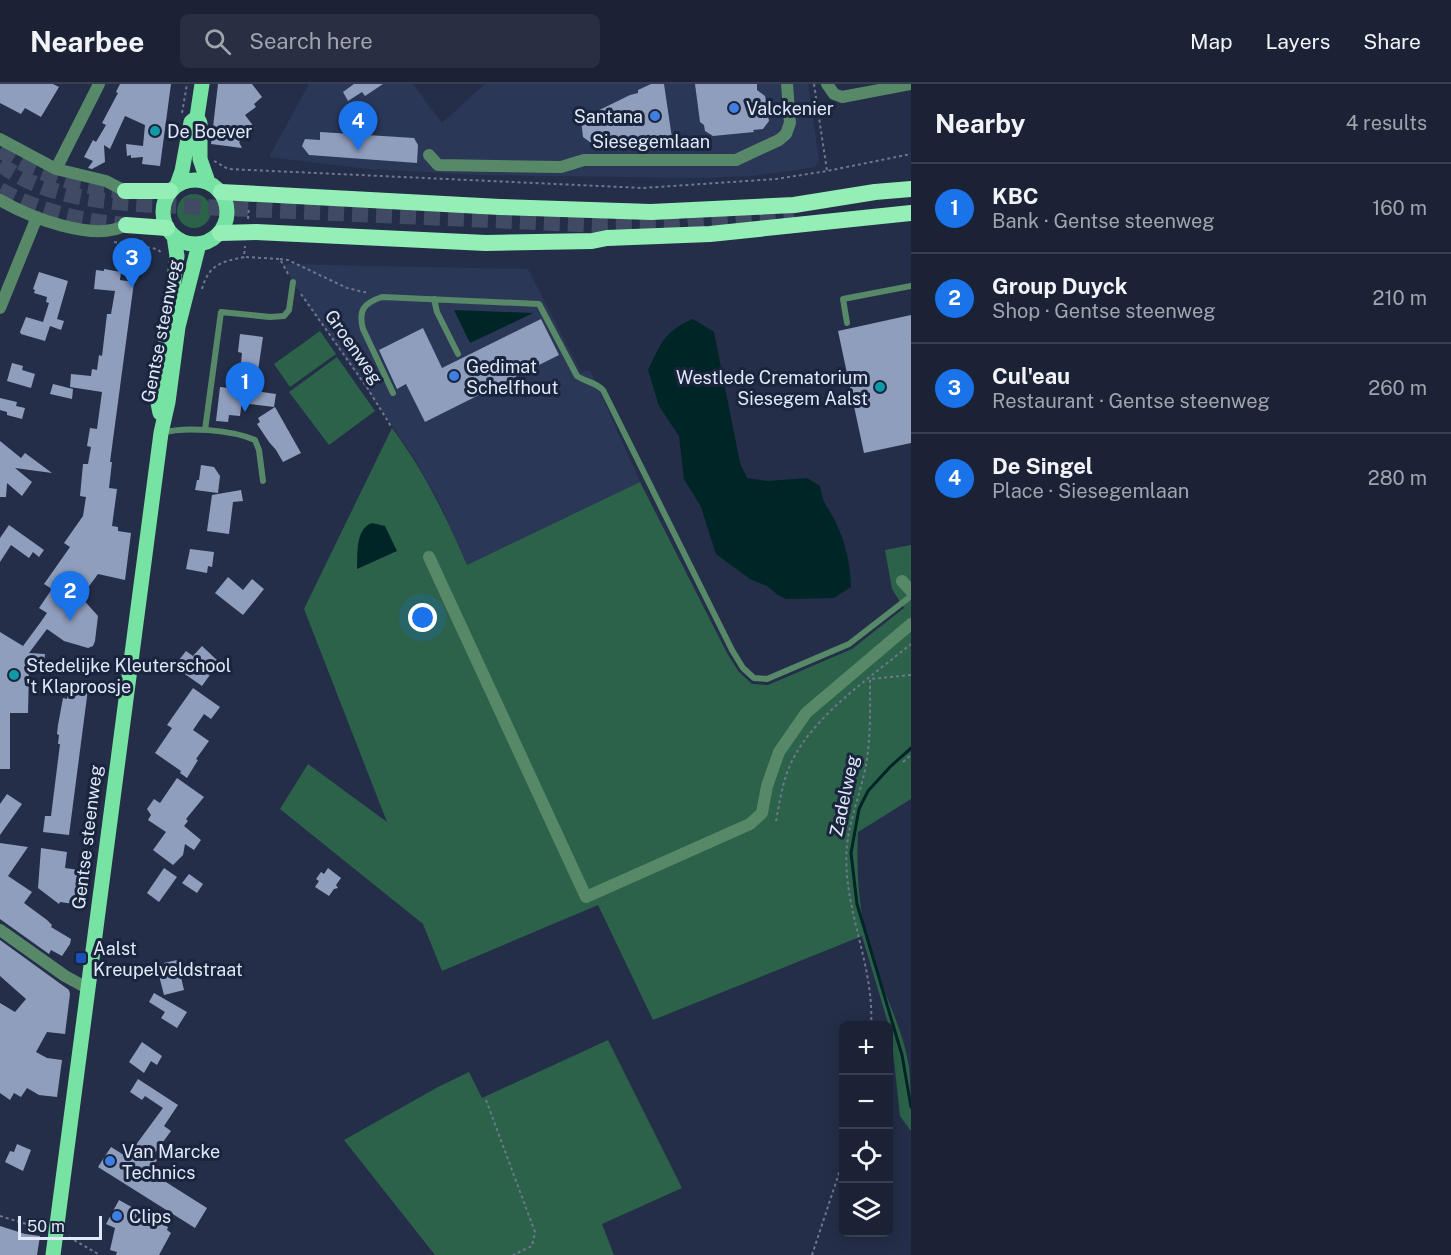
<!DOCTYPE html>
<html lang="en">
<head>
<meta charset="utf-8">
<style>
	:root { --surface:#1b2236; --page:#282f42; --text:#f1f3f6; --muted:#a0a4ad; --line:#393f51; --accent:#1a73e8 }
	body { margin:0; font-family:"Public Sans",sans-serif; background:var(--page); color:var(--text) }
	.controls { position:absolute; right:18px; bottom:18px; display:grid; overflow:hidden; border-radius:9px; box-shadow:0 3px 15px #0003 }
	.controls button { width:54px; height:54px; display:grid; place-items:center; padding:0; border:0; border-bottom:2px solid var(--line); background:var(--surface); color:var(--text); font:30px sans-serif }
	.scale { position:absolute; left:18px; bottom:15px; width:84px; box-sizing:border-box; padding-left:6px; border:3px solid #e0e8f9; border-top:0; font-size:16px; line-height:21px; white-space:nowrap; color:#e0e8f9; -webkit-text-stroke:4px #1a243d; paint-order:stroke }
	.you { position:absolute; left:423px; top:534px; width:21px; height:21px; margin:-15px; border:4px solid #fff; border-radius:50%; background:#1a73e8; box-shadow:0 0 0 9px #1a73e833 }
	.badge { display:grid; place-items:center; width:39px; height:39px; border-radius:50%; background:var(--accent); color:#fff; font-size:20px; font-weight:700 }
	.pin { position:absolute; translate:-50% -50px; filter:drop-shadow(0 2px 3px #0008) }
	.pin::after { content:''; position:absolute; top:32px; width:21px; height:18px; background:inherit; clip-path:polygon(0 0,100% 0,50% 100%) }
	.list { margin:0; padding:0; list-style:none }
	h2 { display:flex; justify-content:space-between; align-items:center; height:78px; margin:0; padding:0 24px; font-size:26px }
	h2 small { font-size:20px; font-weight:400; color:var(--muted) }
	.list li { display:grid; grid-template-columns:39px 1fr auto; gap:18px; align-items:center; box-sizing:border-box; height:90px; padding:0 24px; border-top:2px solid var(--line) }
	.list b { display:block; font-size:22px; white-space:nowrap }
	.list p { margin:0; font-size:20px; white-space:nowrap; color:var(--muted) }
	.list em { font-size:20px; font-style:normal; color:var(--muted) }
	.icon { flex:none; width:33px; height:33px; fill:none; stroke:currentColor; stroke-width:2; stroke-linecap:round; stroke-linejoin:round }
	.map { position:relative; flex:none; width:911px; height:1171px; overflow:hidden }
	header { display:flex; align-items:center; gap:36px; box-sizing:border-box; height:84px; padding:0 30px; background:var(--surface); border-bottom:2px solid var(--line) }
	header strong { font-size:28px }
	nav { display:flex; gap:33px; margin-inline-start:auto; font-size:21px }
	.search { width:420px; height:54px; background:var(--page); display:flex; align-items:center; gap:15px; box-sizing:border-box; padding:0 21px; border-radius:9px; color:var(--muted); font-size:22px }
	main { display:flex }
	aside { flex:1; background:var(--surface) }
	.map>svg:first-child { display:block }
	.built { fill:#2a3757 }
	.green { fill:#2c6249 }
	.water { fill:#002527 }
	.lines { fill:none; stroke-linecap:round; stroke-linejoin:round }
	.stream { stroke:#002527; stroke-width:3 }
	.building { fill:#909ebd }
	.trunk-tunnel { stroke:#404a63; stroke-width:16; stroke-dasharray:16 8; stroke-linecap:butt }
	.path { stroke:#6d778d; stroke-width:2; stroke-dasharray:3 3; stroke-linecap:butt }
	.service { stroke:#578969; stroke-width:6 }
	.minor { stroke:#578969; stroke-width:12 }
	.tertiary { stroke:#578969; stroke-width:12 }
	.primary { stroke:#77e3a2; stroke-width:15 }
	.trunk { stroke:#94efb6; stroke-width:16 }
	.shop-dot { fill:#3f7fe0; stroke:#1a243d; stroke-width:2 }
	.culture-dot { fill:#0f9aa8; stroke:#1a243d; stroke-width:2 }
	.transit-dot { fill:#1a4fb4; stroke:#1a243d; stroke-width:2 }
	.labels { text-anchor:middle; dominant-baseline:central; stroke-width:6; stroke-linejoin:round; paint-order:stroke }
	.poi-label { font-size:18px; fill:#e0e8f9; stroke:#1a243d; text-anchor:start }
	.street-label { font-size:18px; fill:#e0e8f9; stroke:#1a243d }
</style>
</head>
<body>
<header>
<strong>Nearbee</strong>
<div class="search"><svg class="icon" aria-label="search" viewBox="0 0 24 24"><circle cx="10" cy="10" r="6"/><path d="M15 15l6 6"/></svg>Search here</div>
<nav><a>Map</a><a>Layers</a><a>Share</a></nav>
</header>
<main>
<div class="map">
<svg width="911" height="1171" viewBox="0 0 911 1171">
	<rect width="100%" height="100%" fill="#242e48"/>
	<path class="built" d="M309 0H413L442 39 485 0H808L819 76 815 83 797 86 752 92 697 94 481 91 367 85 269 73Z
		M283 180 528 185 581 288 590 286 640 398 467 481 442 424 414 374 293 198Z"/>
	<path class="green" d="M177 127a17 17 0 1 1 34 0a17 17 0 1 1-34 0Z
		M320 247 336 270 290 303 274 280Z
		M337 273 375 327 329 361 289 308Z
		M392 344C424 387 446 432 467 481L640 398 727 569 739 588 752 600 768 601 852 565 904 524 892 505 885 466 911 461V664L891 682 911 667V715L858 748C856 789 859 831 871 871 883 909 903 944 909 983 911 1004 911 1026 911 1047L900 1032 891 949 862 852 653 936 598 821 442 887 423 840 280 725 308 680 387 738 304 525Z
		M608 956 682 1104 602 1140 614 1171H435L344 1056 438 1003 469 988 482 1014Z"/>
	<path class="water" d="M454 226 533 229 470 259Z
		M693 235 714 248 740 379 747 394 768 397 807 394 820 402C823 421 827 421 835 437 846 459 850 479 851 503L834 514 786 515 778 511 767 502 750 495 716 470 701 423 684 395 679 352 659 322 648 286C661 260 664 247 693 235Z
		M372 439 385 442 397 467 357 485C358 469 355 445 372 439Z"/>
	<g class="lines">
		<path class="stream" d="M911 664 890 683 868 707 859 725 851 769 857 820 902 971 911 1023"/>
	</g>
	<path class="building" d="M0 0H53L59 3 41 33 25 24 21 30 0 19Z
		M120 0H171L160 82 142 80 143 73 131 74V71L127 72 126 60 143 62 145 41 125 32 110 65 104 61 105 78 92 85 88 84 93 77 84 73 93 56 96 58 106 41 102 39 118 9 116 8Z
		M218 0H252L262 13 254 20 256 23 245 31 255 44 239 58 242 64 211 60Z
		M354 0H383L365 12 362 8 348 17 343 8Z
		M651 0H664L672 54 668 59 651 61 645 57 622 61 617 57 594 61 583 53 581 35 630 11 638 9V6Z
		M695 0H757V6L765 12 766 17 769 20 771 28 768 32 769 37 763 45 753 46 754 48 713 52 705 47 704 41 700 38Z
		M320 48 414 54 418 61 417 79 309 71 302 62 305 55 320 56Z
		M104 185 121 188 120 196 134 198 110 378H112L109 404 117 405 112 442 118 443V447L131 449 125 496 98 490 81 513 98 532 95 557 93 562 88 564 64 557 47 545 29 569 45 570 43 589 29 587 28 629H10V685H0V548L23 562 40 539 47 529 39 524 52 505 44 500 70 463 64 459 83 432 86 413 80 412 83 380H88L91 363 87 362 90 344 97 345 102 308 70 303 71 290 91 292 92 285 97 286 99 271 102 272 107 230H111L115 207 94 205 96 186 104 187Z
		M39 188 68 197 57 235 64 237 61 246 50 242 45 257 21 250 20 248 26 233 43 238 49 219 46 218 47 213 34 209 35 206 33 205Z
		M911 231V359L864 369 838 247Z
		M541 235 559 271 425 338 406 300 397 305 379 266 423 244 442 284Z
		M240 250 263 253 255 307 276 310 274 323 250 320 243 308 240 332 229 331 228 338 216 337 220 303 230 304 232 289 240 290 242 269 238 268Z
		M12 279 23 282 22 286 35 290 31 304 7 297Z
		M53 300 73 305 72 315 50 310Z
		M0 314 17 318 16 322 25 324 22 335 7 331V328L0 326Z
		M275 323 301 369 283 378 276 366 269 358 257 340 260 338 258 334Z
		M0 357 21 374 25 369 52 389 15 384 32 398 22 412 7 399 6 413H0Z
		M201 381 214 383 220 392 218 409 195 406 197 396H199Z
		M241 406 243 417 233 418 229 450 207 447 212 411Z
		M9 441 44 466 39 473 33 468 29 474 11 461 0 478V454Z
		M190 465 214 468 212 483 208 482 207 489 186 485Z
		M228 493 243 506 252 495 264 505 243 531 215 509Z
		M202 562 219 578 202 602 182 588 187 582 179 576 186 567 193 572Z
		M70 600 84 602V605H88L69 751 43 748 45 732H51L60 660H58L59 651 57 650 58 641 63 614 67 615Z
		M193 604 220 623 211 635 204 630 193 646 209 657 196 675 198 676 187 694 180 689 181 687 155 669 172 644 167 641Z
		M177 694 204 713 186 735 188 737 184 742 201 756 194 766 185 760 183 771 173 781 153 766 166 748 148 736 151 731 147 725 154 715 160 719Z
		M7 710 22 720 0 751V720Z
		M0 759 28 763 8 792 32 808 24 819 47 836 52 841 51 843 71 855 70 860 62 872 51 866 49 870 0 835Z
		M41 764 67 768 65 784 79 786 74 820 60 818 59 820 38 804Z
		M164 784 177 793 159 818 147 809Z
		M328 784 341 794 336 801 338 804 334 805 329 812 315 803 319 797 316 795 321 788 324 790Z
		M189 790 203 800 197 809 182 799Z
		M0 856 69 906 70 910 65 950 47 948 36 968 47 974 62 976 57 1013 39 1011 27 1004 21 1013 14 1009 10 1016 0 1009V919L15 928 26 915 0 892Z
		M177 876 184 906 164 911 157 884 164 882V879Z
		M154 909 187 928 177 944 161 934 165 928 149 918Z
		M142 958 162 972 157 981 151 977 144 989 129 978Z
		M138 995 178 1021 164 1042 171 1047 152 1073 157 1076 150 1088 207 1124 195 1144 98 1083 111 1063 127 1073 163 1024 145 1012 142 1016 130 1008Z
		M17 1060 31 1066 23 1087 5 1078 10 1067 14 1068Z
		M119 1116 168 1143 167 1146 171 1149 159 1171H116L117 1168 110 1166 115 1144 106 1140Z
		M0 1142 25 1150 40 1152 37 1171H0Z"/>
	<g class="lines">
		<path class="trunk-tunnel" d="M0 66C37 91 81 103 125 107
			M0 80C40 110 89 116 137 120L601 141 666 140 794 128
			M0 106C41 128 80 137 126 141"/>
		<path class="path" d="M814 0 827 87
			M182 29 187 0
			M214 77 228 85 250 86 643 104 776 95 827 87 911 70
			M248 135 249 123
			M114 158 141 162 142 156
			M141 162 157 165 163 170
			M246 173 280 175 288 190
			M280 175 288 176 347 204 368 209
			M202 205C209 180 221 178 244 173L245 162
			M301 210 368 305 392 344
			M903 678 911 671
			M776 737C780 716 783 694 793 675 816 630 872 592 911 560
			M871 942C875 881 841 821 847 761 850 734 861 708 866 681 871 653 870 623 870 595L911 591
			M486 1016 535 1148 532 1162 513 1171
			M0 1132 43 1145
			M69 1153 100 1171
			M812 1171 844 1074"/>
		<path class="service" d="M434 215 437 228 458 270
			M847 239 843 215 911 202
			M393 309 363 245C358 226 364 219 382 213L539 220 577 292C586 298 595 298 603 306L732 566 743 584 754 594 767 595 849 560 911 512
			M205 346 221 228 270 233 284 232 289 226 293 198
			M162 349C185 342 232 346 255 356L259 366 263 397"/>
		<path class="minor" d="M0 55 56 85 106 97 125 107
			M429 71 438 81 561 83 584 76H736L779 56 786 50 790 39 787 0
			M56 85 99 0
			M0 116C29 133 95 159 126 141
			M0 224 37 133
			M429 473 586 813 750 740 762 729 767 702 779 668 806 629 911 540
			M902 497 911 507
			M0 846 65 892 87 904"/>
		<path class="tertiary" d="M827 0 834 10 842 13 911 0"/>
		<path class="primary" d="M202 0 197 33 200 39V75L208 98
			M163 128a32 32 0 1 1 64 0a32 32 0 1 1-64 0Z
			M177 101 182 87 191 38 197 33
			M160 329 158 319 177 172 174 152
			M53 1171 161 349 168 318 178 243 199 160"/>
		<path class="trunk" d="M125 107H170
			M221 108 500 123 651 128 794 121 875 108 911 105
			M126 141 167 144
			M220 149 256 148 486 159 592 157 607 154 710 150 911 129"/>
	</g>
	<g class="shop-dot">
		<circle cx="734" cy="24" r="6"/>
		<circle cx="655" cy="32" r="6"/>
		<circle cx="454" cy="292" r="6"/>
		<circle cx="110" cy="1077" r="6"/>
		<circle cx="117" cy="1132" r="6"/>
	</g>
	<g class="culture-dot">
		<circle cx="155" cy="47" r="6"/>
		<circle cx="880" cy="303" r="6"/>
		<circle cx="14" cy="591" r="6"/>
	</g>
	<rect class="transit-dot" x="75" y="868" width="12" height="12" rx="3"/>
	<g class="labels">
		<g class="poi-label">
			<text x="746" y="24">Valckenier</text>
			<text x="643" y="32" text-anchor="end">Santana</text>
			<text x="167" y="47">De Boever</text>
			<text x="466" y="282">Gedimat<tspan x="466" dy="21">Schelfhout</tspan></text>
			<text x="868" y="293" text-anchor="end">Westlede Crematorium<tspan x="868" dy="21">Siesegem Aalst</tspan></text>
			<text x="26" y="581">Stedelijke Kleuterschool<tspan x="26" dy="21">'t Klaproosje</tspan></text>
			<text x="93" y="864">Aalst<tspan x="93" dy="21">Kreupelveldstraat</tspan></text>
			<text x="122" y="1067">Van Marcke<tspan x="122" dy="21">Technics</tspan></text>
			<text x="129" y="1132">Clips</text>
		</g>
		<g class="street-label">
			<text x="651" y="57">Siesegemlaan</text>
			<text transform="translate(161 247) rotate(-79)">Gentse steenweg</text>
			<text transform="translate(354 263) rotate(55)">Groenweg</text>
			<text transform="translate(844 712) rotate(-78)">Zadelweg</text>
			<text transform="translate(87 753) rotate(-83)">Gentse steenweg</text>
		</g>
	</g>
</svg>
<div class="controls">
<button>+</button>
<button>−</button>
<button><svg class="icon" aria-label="locate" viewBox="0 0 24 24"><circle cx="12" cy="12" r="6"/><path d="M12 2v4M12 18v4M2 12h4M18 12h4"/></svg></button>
<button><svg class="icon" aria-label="layers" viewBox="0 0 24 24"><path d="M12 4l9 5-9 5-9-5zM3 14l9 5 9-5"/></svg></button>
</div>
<div class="scale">50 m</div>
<div class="you"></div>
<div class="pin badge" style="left:245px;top:328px">1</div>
<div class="pin badge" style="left:70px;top:537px">2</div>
<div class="pin badge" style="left:132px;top:204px">3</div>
<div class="pin badge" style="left:358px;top:67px">4</div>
</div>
<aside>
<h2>Nearby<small>4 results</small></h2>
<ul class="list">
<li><span class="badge">1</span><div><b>KBC</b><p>Bank · Gentse steenweg</p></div><em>160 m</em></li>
<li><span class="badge">2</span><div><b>Group Duyck</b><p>Shop · Gentse steenweg</p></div><em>210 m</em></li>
<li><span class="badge">3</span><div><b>Cul'eau</b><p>Restaurant · Gentse steenweg</p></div><em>260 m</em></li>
<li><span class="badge">4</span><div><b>De Singel</b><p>Place · Siesegemlaan</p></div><em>280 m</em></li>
</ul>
</aside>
</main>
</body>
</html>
